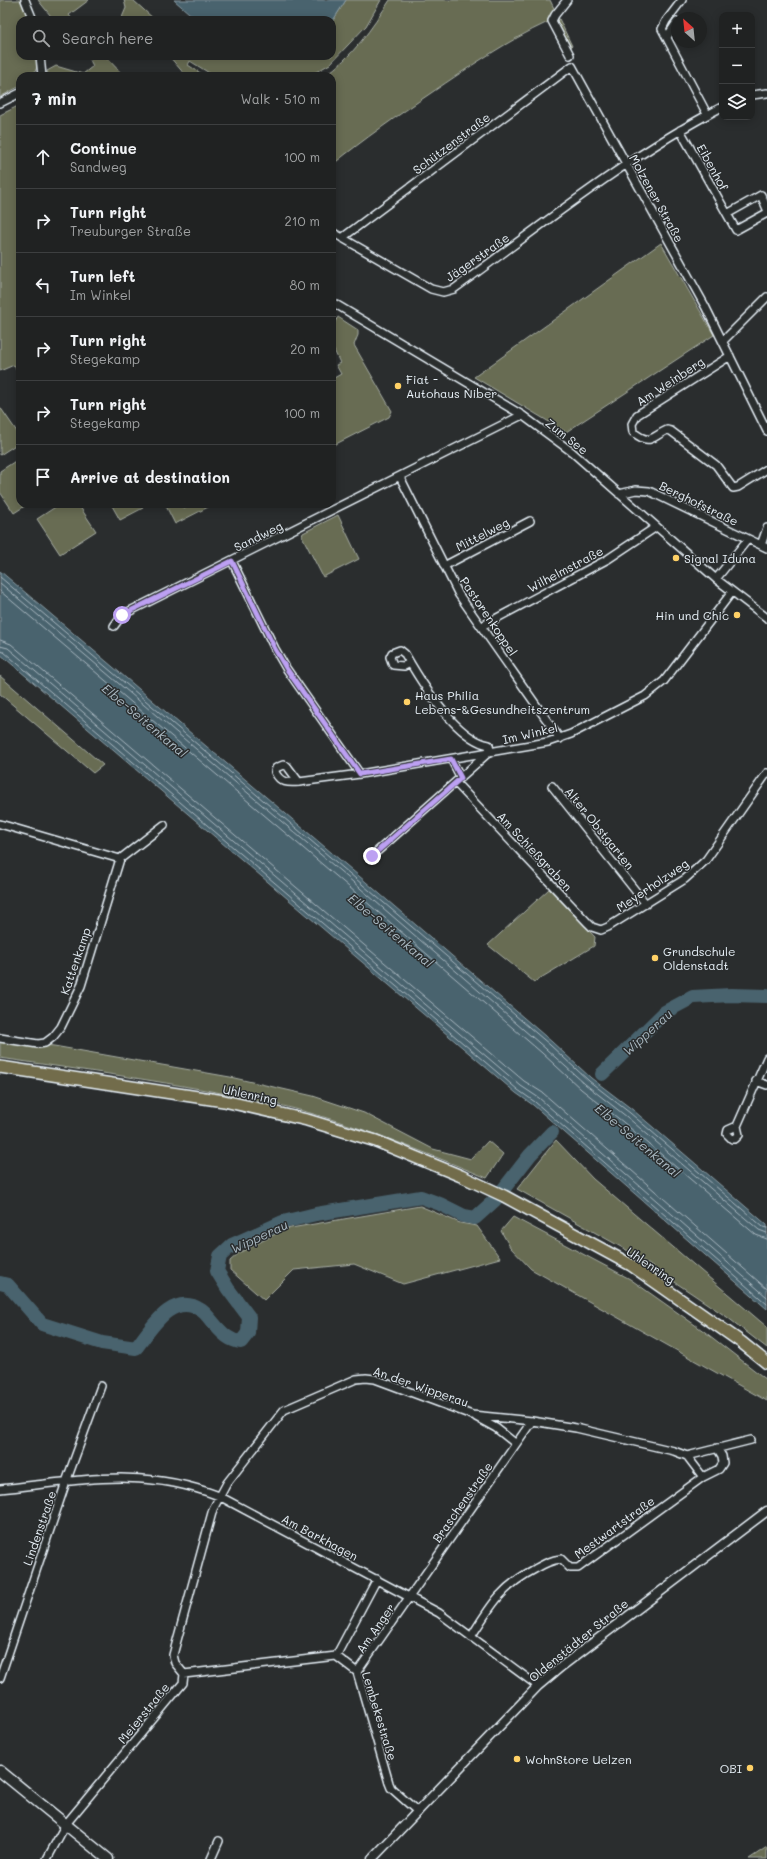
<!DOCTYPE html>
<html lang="en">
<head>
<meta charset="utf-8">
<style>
	:root { --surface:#202222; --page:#282a2a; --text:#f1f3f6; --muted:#a2a4a5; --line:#3d3f40 }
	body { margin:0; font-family:Mali,sans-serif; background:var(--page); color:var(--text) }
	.controls { position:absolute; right:12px; top:12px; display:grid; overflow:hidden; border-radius:8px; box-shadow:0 2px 10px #0003 }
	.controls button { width:36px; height:36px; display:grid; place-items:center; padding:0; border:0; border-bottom:1px solid var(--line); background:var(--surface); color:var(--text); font:20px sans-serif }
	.compass { position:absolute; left:671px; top:12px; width:36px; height:36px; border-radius:50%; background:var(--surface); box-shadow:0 2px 10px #0003; rotate:333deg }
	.stop { position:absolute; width:12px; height:12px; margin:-9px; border:3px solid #bca0f2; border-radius:50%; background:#fff }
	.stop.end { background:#bca0f2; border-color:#fff; box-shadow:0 1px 4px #0008 }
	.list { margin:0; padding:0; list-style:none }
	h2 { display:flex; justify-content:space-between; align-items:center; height:52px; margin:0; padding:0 16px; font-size:17px }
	h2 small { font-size:13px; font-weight:400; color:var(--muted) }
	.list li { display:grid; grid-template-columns:26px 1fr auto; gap:12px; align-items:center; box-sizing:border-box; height:64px; padding:0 16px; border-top:1px solid var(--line) }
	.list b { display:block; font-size:15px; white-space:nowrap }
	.list p { margin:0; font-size:13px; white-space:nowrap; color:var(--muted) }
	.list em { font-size:13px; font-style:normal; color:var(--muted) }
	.icon { flex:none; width:22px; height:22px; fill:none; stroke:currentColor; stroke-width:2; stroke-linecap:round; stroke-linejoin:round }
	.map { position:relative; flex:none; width:767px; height:1859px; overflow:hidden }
	.search { position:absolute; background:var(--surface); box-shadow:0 2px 10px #0003; left:16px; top:16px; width:320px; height:44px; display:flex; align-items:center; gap:10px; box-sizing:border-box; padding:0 14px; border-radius:12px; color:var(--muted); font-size:15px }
	.panel { position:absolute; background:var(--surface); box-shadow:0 2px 10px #0003; left:16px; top:72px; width:320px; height:436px; border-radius:12px }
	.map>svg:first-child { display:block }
	.green { fill:#676c52; stroke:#a8aea5 }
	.water { fill:#4a636e; stroke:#899ca5 }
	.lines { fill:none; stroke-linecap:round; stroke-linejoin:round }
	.shore { stroke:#a9b8c1; stroke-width:1 }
	.river { stroke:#4a636e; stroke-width:14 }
	.minor-casing { stroke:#e8f1f8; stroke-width:10 }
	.tertiary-casing { stroke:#e8f1f8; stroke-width:11 }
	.secondary-casing { stroke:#e8f1f8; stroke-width:13 }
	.trunk-casing { stroke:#e8f1f8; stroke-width:14 }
	.minor { stroke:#2a2d2e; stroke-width:7 }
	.tertiary { stroke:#2a2d2e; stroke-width:8 }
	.secondary { stroke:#2a2d2e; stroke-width:10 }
	.trunk { stroke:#726c4b; stroke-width:11 }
	.route { stroke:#bca0f2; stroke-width:5 }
	.poi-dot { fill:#ffd166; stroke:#2a2d2e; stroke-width:1.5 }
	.labels { text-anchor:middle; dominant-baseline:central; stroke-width:3; stroke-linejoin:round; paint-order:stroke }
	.street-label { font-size:12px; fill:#e8f1f8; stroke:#2a2d2e }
	.poi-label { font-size:12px; fill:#e8f1f8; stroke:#2a2d2e; text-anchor:start }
	.water-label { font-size:13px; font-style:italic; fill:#a9b8c1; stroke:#2a2d2e }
</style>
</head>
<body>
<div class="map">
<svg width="767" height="1859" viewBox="0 0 767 1859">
	<rect width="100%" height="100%" fill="#2a2d2e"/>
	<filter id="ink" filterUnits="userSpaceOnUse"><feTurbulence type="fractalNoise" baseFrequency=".025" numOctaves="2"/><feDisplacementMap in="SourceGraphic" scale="8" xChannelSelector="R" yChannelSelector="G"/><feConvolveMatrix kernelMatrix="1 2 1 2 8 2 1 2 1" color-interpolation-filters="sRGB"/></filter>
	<g filter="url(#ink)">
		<path class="green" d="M0 0H21L29 20H20V56H37V67L33 76H20V86L0 97Z
			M38 0H89L69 15 73 20H54Z
			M124 0H133L155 20H121L126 8Z
			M346 0H381L366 26 330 64 309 76H214L190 61 188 65 205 76H186L169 56H252L258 59 279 56H332V22Z
			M390 0H550L572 46 565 54 548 22C507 41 469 67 431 93 397 116 364 139 332 165V76H324C352 58 372 28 390 0Z
			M88 56H105L124 76H49L47 71 56 66 83 74 93 66Z
			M20 105V378L14 365 0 371V115Z
			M661 243 714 335 566 432 474 377Z
			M338 317 358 330V335L354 345 392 411 389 417 332 446V373L334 378 341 374 336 365 340 363 334 350 332 351V327Z
			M0 407 20 436V442L0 455Z
			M20 458V504H28L14 513 0 492V471Z
			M60 504H78L96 531 60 554 37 519Z
			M111 504H140L143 508 120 520Z
			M165 504H182L184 508 191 504H214L175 524Z
			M338 515 359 559 323 577 302 536 303 533Z
			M0 676 103 765 93 773 0 694Z
			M549 889 595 937 594 946 534 982 488 945Z
			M0 1041 54 1046 230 1077 313 1096 364 1113 433 1149 471 1159 488 1141 503 1154 487 1178C417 1149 341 1118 266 1102 178 1083 89 1071 0 1058Z
			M556 1140 593 1179 767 1327V1348L727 1317 630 1252 517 1189Z
			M420 1206 460 1223 477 1226 500 1258 403 1284 354 1264 294 1270 264 1300 230 1270V1261L239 1253 285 1229Z
			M513 1217 630 1279 705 1332 767 1380V1401L531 1269 510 1247 501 1231Z
			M767 1847V1859H749Z"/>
		<path class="water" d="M174 0H346L332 22V20H197Z
			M0 571 359 876 552 1042 591 1078 633 1110 767 1225V1309L533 1105 516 1093 0 654Z"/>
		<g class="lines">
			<path class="shore" d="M0 577 356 879 550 1045 589 1081 630 1113 763 1227 767 1228
				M0 583 353 882 546 1049 585 1084 627 1117 759 1230 767 1233
				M0 591 349 887 542 1053 581 1089 623 1122 756 1235 767 1239
				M0 640 11 644 425 997 524 1081 543 1093 767 1289
				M0 646 8 648 521 1086 539 1098 767 1297
				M0 651 4 652 518 1090 535 1102 767 1304"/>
			<path class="river" d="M602 1074 665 1012 693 997 731 995 767 996
				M0 1283 8 1285 42 1324 102 1343 136 1348C151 1329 172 1291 201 1310 206 1313 211 1321 216 1326 223 1334 230 1341 241 1342L248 1333 249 1317 228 1289 217 1271 220 1256 232 1245 283 1222 316 1214 421 1197 440 1204 464 1216 475 1218 495 1200 530 1155 552 1132"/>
			<g class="minor-casing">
				<path id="minor" d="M25 0 33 20
					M567 0 555 15 552 21 570 55
					M682 0 666 21 662 29 707 114
					M667 37 677 22
					M40 56 42 76
					M752 95 767 93
					M0 103 20 93
					M680 130 736 230 767 213
					M727 214 761 195 767 209
					M332 232 431 289 443 292 454 289C541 226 626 157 722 107
					M342 238 572 66 705 306 767 431
					M332 302 522 415 572 452 716 579 767 618
					M723 341 767 297
					M730 356 637 415 632 424 633 432C651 446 651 437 667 430L671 431 716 465 733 488 738 487 767 469
					M400 477 459 595 560 739
					M619 494 636 490 649 491 767 548
					M761 545 767 528
					M232 561 275 649 286 668 360 774
					M444 566 530 521
					M716 579 748 539
					M114 626 122 615 522 415
					M482 626 608 559 656 527
					M410 663 404 666 393 665 390 657 392 653 400 650 405 654C421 682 456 739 489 745L490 753
					M451 759 461 778
					M299 782 287 766 283 765 276 768 275 772C280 783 288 783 299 782L360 774 548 742 571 734 645 696 664 681 732 592
					M456 783 588 923 592 927 601 930 608 927 685 879 706 860 767 773
					M552 786 646 904
					M0 824 120 859
					M372 856 487 754
					M0 1038 38 1044 45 1043 53 1037 61 1027 81 986 120 859 164 825
					M756 1081 767 1085
					M737 1126 728 1130 727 1134 732 1139H735L739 1135 737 1126 767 1058
					M476 1417 496 1428 516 1444
					M687 1456 703 1477
					M0 1489C78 1481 143 1466 219 1496L439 1613 538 1686
					M471 1637C491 1605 502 1586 535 1569 544 1564 551 1560 561 1559L570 1568H578L703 1477 719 1469 723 1463 722 1456 717 1448
					M336 1656 377 1579
					M357 1672 532 1421
					M184 1674 336 1656 357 1672 389 1783 391 1788 418 1812
					M0 1678 66 1482 101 1386
					M47 1859 66 1824 183 1683 184 1674 175 1663 173 1655 213 1509 227 1483 284 1410 356 1379 366 1378 375 1379 472 1415 532 1421 576 1428 674 1451 687 1456 751 1440
					M211 1859 219 1841"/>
			</g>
			<g class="tertiary-casing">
				<path id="tertiary" d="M372 1859 538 1686 562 1666 767 1511"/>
			</g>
			<g class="secondary-casing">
				<path id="secondary" d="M0 1771 108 1859"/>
			</g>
			<g class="trunk-casing">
				<path id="trunk" d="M0 1067 224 1101 307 1120 376 1141 461 1176 504 1196 631 1265 741 1342 767 1363"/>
			</g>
			<use href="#minor" class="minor"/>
			<use href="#tertiary" class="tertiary"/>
			<use href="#secondary" class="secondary"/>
			<use href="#trunk" class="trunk"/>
		</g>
	</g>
	<g class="lines" filter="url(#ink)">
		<path class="route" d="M122 615 232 561 275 649 286 668 360 774 451 759 461 778 372 856"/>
	</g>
	<g class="poi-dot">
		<circle cx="398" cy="386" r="4"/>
		<circle cx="676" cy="558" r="4"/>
		<circle cx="737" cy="615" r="4"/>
		<circle cx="407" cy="702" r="4"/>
		<circle cx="655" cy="958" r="4"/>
		<circle cx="517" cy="1759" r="4"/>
		<circle cx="750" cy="1768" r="4"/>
	</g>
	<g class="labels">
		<g class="street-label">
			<text transform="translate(451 143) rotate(-37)">Schützenstraße</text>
			<text transform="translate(713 167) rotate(61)">Eibenhof</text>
			<text transform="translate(657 198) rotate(61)">Molzener Straße</text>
			<text transform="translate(477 257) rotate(-35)">Jägerstraße</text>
			<text transform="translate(670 381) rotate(-33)">Am Weinberg</text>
			<text transform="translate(567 436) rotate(38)">Zum See</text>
			<text transform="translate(699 503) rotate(26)">Berghofstraße</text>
			<text transform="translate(482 534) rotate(-27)">Mittelweg</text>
			<text transform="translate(258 536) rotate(-26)">Sandweg</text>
			<text transform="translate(565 569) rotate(-28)">Wilhelmstraße</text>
			<text transform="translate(489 616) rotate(56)">Pastorenkoppel</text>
			<text transform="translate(530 733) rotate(-13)">Im Winkel</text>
			<text transform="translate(600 828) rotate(51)">Alter Obstgarten</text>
			<text transform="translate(535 851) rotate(47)">Am Schießgraben</text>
			<text transform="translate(652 885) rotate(-34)">Meyerholzweg</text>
			<text transform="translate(75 961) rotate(-71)">Kattenkamp</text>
			<text transform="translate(250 1094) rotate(12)">Uhlenring</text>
			<text transform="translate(651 1265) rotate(34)">Uhlenring</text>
			<text transform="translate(421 1386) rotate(19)">An der Wipperau</text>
			<text transform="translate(462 1502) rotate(-55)">Braschenstraße</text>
			<text transform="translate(614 1527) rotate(-36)">Mestwartstraße</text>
			<text transform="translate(39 1528) rotate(-71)">Lindenstraße</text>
			<text transform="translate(320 1537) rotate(28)">Am Barkhagen</text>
			<text transform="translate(375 1628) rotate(-55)">Am Anger</text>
			<text transform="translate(578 1640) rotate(-39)">Oldenstädter Straße</text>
			<text transform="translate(143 1713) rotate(-51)">Meierstraße</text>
			<text transform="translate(380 1716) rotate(73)">Lembekestraße</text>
		</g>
		<g class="poi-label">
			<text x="406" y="379">Fiat -<tspan x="406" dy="14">Autohaus Niber</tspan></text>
			<text x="684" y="558">Signal Iduna</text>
			<text x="729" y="615" text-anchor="end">Hin und Chic</text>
			<text x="415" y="695">Haus Philia<tspan x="415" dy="14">Lebens-&amp;Gesundheitszentrum</tspan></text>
			<text x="663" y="951">Grundschule<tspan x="663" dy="14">Oldenstadt</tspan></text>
			<text x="525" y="1759">WohnStore Uelzen</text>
			<text x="742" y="1768" text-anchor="end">OBI</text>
		</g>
		<g class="water-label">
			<text transform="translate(145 720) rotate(40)">Elbe-Seitenkanal</text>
			<text transform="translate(391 930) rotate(40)">Elbe-Seitenkanal</text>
			<text transform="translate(647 1032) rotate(-42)">Wipperau</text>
			<text transform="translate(638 1140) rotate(40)">Elbe-Seitenkanal</text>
			<text transform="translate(259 1236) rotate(-25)">Wipperau</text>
		</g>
	</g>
</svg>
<div class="controls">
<button>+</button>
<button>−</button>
<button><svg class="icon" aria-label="layers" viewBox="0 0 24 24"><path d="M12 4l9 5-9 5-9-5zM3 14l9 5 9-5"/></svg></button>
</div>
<svg class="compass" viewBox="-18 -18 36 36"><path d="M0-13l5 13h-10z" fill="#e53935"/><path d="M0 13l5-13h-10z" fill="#a2a4a5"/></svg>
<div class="stop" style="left:122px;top:615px"></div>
<div class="stop end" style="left:372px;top:856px"></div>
<div class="search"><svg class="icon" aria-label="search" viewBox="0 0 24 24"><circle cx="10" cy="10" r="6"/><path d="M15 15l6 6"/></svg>Search here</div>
<section class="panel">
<h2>7 min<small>Walk · 510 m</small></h2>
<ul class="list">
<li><svg class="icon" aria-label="ahead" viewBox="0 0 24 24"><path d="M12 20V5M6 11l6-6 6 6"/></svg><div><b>Continue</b><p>Sandweg</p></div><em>100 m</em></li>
<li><svg class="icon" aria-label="right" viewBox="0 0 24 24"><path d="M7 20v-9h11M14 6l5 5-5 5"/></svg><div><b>Turn right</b><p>Treuburger Straße</p></div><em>210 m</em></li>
<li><svg class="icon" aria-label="left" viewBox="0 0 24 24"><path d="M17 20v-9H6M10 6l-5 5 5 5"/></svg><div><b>Turn left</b><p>Im Winkel</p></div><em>80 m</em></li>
<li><svg class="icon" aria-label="right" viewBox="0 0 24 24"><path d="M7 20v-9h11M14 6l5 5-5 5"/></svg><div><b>Turn right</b><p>Stegekamp</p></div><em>20 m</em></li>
<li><svg class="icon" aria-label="right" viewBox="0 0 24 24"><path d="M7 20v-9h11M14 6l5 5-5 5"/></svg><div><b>Turn right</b><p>Stegekamp</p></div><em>100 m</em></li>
<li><svg class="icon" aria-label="arrive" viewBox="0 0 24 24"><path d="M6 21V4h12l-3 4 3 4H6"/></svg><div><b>Arrive at destination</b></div></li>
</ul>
</section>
</div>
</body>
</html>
